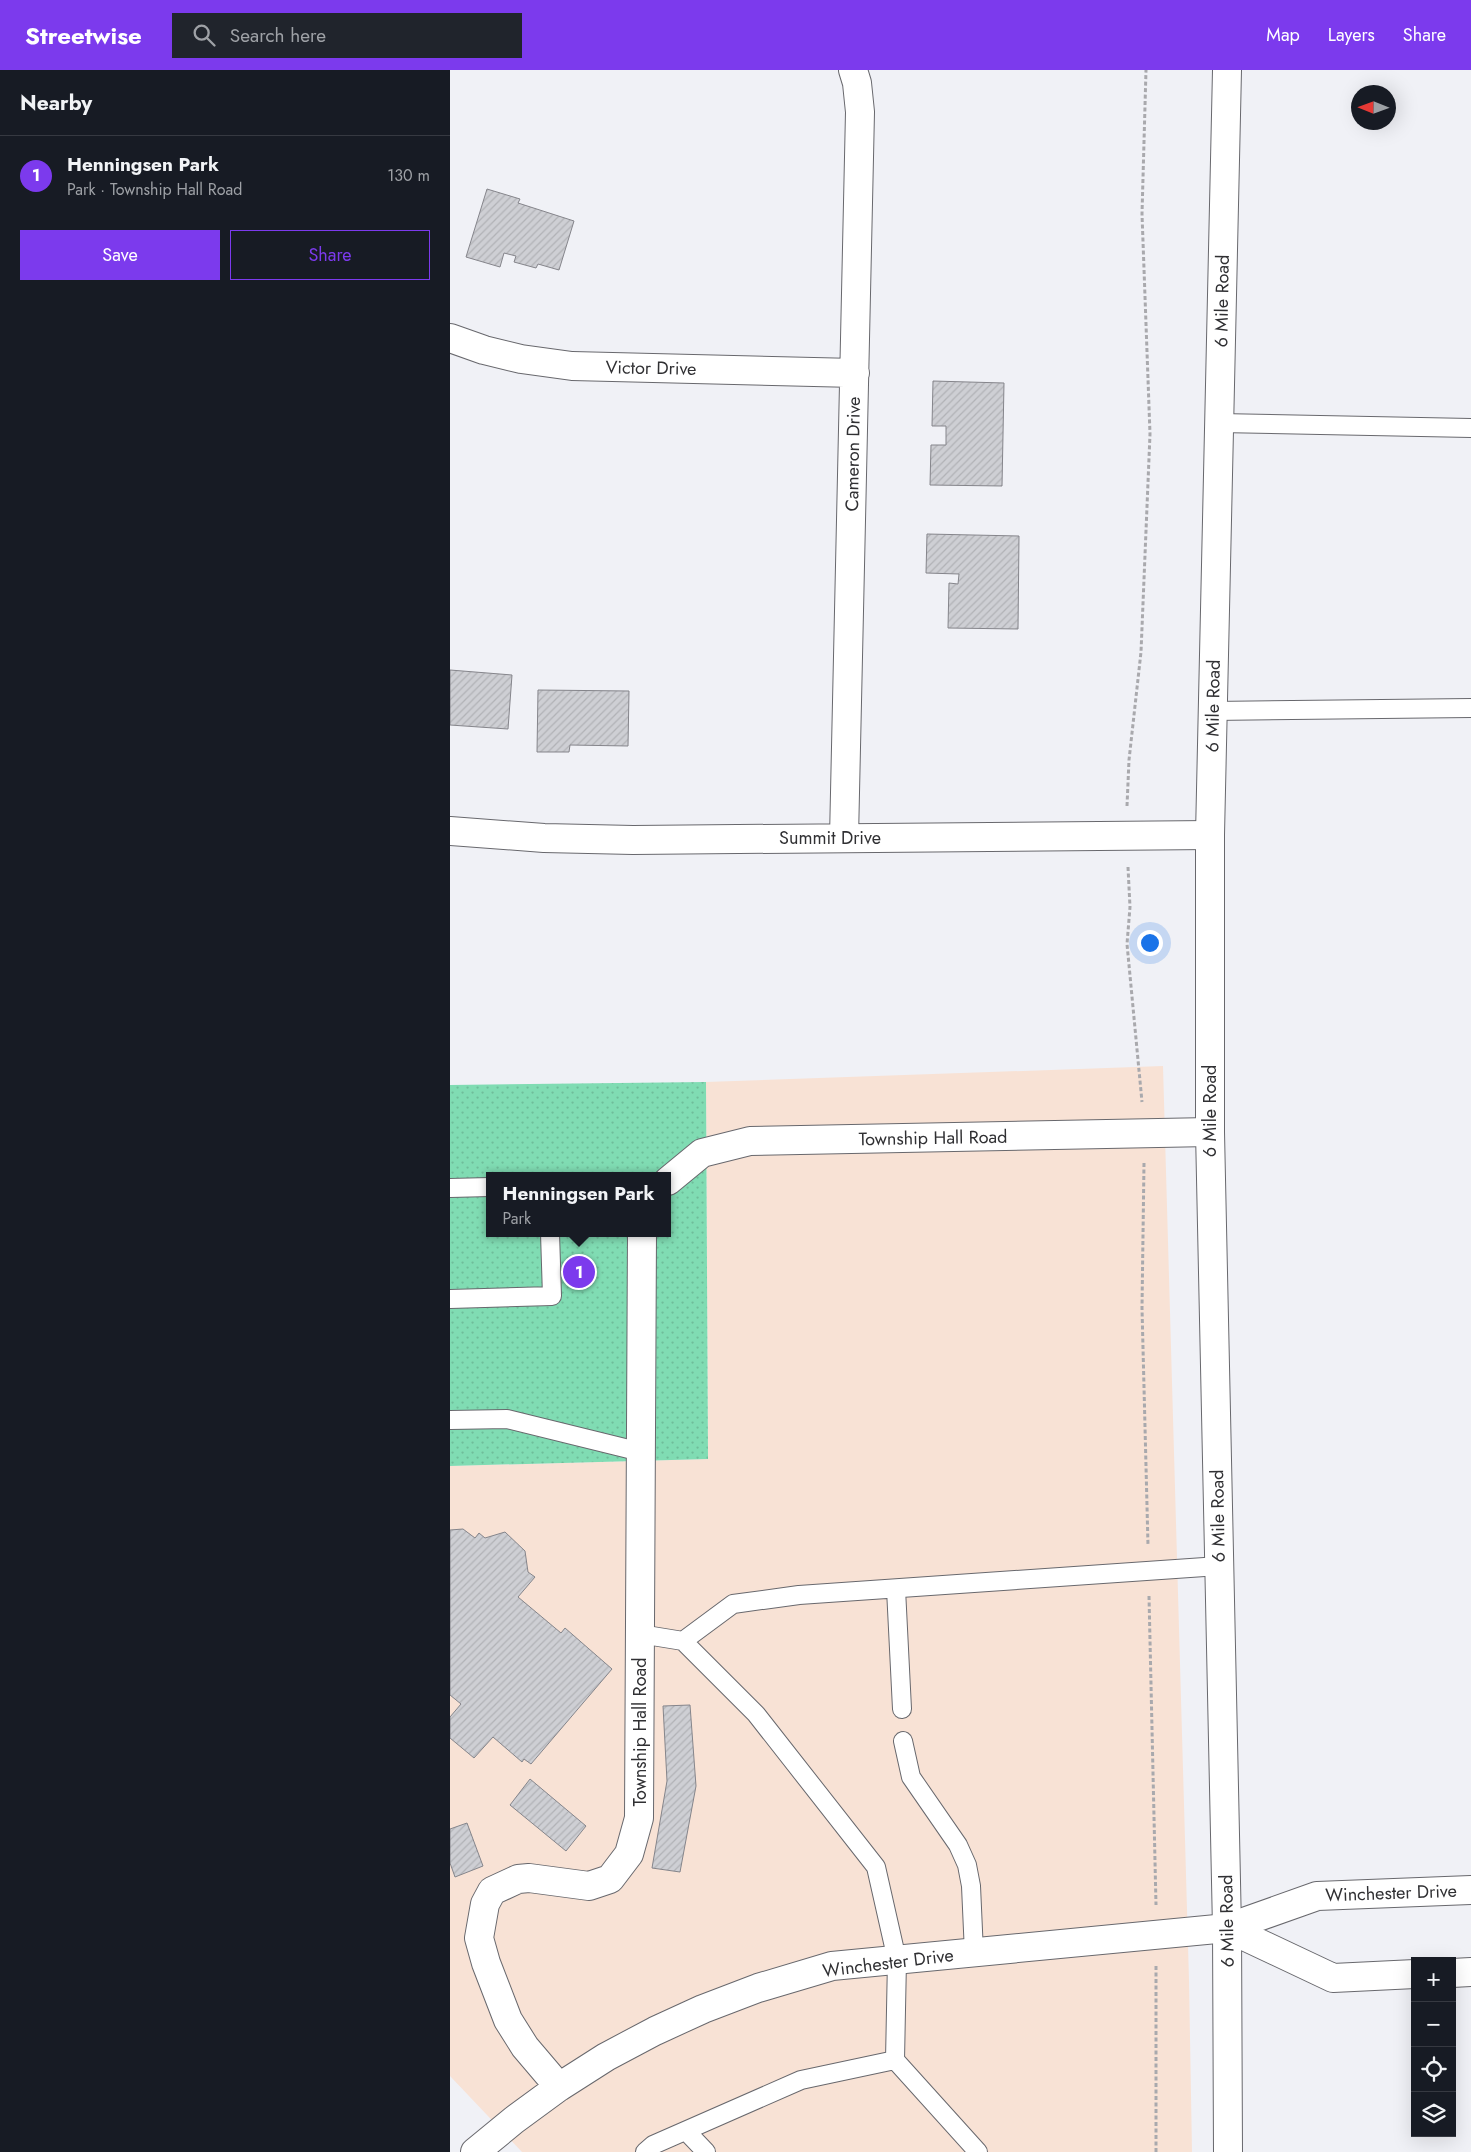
<!DOCTYPE html>
<html lang="en">
<head>
<meta charset="utf-8">
<style>
	:root { --surface:#171b24; --page:#20242c; --text:#f1f3f6; --muted:#9ea1a6; --line:#363941; --accent:#7c3aed }
	body { margin:0; font-family:Jost,sans-serif; background:var(--page); color:var(--text) }
	.controls { position:absolute; right:15px; bottom:15px; display:grid; overflow:hidden; border-radius:0px; box-shadow:0 5px 20px #0002 }
	.controls button { width:45px; height:45px; display:grid; place-items:center; padding:0; border:0; border-bottom:1px solid var(--line); background:var(--surface); color:var(--text); font:25px sans-serif }
	.compass { position:absolute; left:901px; top:15px; width:45px; height:45px; border-radius:50%; background:var(--surface); box-shadow:0 5px 20px #0002; rotate:271deg }
	.you { position:absolute; left:699px; top:872px; width:18px; height:18px; margin:-12px; border:4px solid #fff; border-radius:50%; background:#1a73e8; box-shadow:0 0 0 8px #1a73e833 }
	.badge { display:grid; place-items:center; width:32px; height:32px; border-radius:50%; background:var(--accent); color:#fff; font-size:16px; font-weight:700 }
	.pin { position:absolute; translate:-50% -50%; border:2px solid #fff; box-shadow:0 1px 5px #0006 }
	.popup { position:absolute; left:36px; top:1102px; width:185px; height:65px; box-sizing:border-box; display:grid; place-content:center; border-radius:0px; background:var(--surface); filter:drop-shadow(0 1px 4px #0005); font-size:16px; white-space:nowrap; color:var(--muted) }
	.popup b { font-size:19px; color:var(--text) }
	.popup::after { content:''; position:absolute; left:50%; top:100%; margin-left:-10px; border:10px solid transparent; border-top-color:var(--surface) }
	.list { margin:0; padding:0; list-style:none }
	h2 { display:flex; justify-content:space-between; align-items:center; height:65px; margin:0; padding:0 20px; font-size:21px }
	h2 small { font-size:16px; font-weight:400; color:var(--muted) }
	.list li { display:grid; grid-template-columns:32px 1fr auto; gap:15px; align-items:center; box-sizing:border-box; height:80px; padding:0 20px; border-top:1px solid var(--line) }
	.list b { display:block; font-size:19px; white-space:nowrap }
	.list p { margin:0; font-size:16px; white-space:nowrap; color:var(--muted) }
	.list em { font-size:16px; font-style:normal; color:var(--muted) }
	.actions { display:flex; gap:10px; padding:15px 20px }
	.actions a { flex:1; padding:11px 0; border:1px solid var(--accent); border-radius:0px; text-align:center; font-size:18px; color:var(--accent) }
	.actions .main { background:var(--accent); color:#fff }
	.icon { flex:none; width:28px; height:28px; fill:none; stroke:currentColor; stroke-width:2; stroke-linecap:round; stroke-linejoin:round }
	.map { position:relative; flex:none; width:1021px; height:2082px; overflow:hidden }
	header { display:flex; align-items:center; gap:30px; box-sizing:border-box; height:70px; padding:0 25px; background:var(--accent); color:#fff }
	header strong { font-size:24px }
	nav { display:flex; gap:28px; margin-inline-start:auto; font-size:18px }
	.search { width:350px; height:45px; background:var(--page); display:flex; align-items:center; gap:12px; box-sizing:border-box; padding:0 18px; border-radius:0px; color:var(--muted); font-size:19px }
	main { display:flex }
	aside { flex:1; background:var(--surface) }
	.map>svg:first-child { display:block }
	.commercial { fill:#f8e2d5 }
	.park { fill:url(#park-dots); fill-rule:evenodd }
	.building { fill:url(#building-hatch); stroke:#85858b }
	.lines { fill:none; stroke-linecap:round; stroke-linejoin:round }
	.lane-casing { stroke:#68686d; stroke-width:20 }
	.street-casing { stroke:#68686d; stroke-width:30 }
	.secondary-casing { stroke:#68686d; stroke-width:30 }
	.path { stroke:#a9a9ad; stroke-width:3; stroke-dasharray:4 2.5; stroke-linecap:butt }
	.lane { stroke:#fff; stroke-width:18 }
	.street { stroke:#fff; stroke-width:28 }
	.secondary { stroke:#fff; stroke-width:28 }
	.labels { text-anchor:middle; dominant-baseline:central; stroke-width:4; stroke-linejoin:round; paint-order:stroke }
	.street-label { font-size:18px; fill:#303033; stroke:#fff }
</style>
</head>
<body>
<header>
<strong>Streetwise</strong>
<div class="search"><svg class="icon" aria-label="search" viewBox="0 0 24 24"><circle cx="10" cy="10" r="6"/><path d="M15 15l6 6"/></svg>Search here</div>
<nav><a>Map</a><a>Layers</a><a>Share</a></nav>
</header>
<main>
<aside>
<h2>Nearby<small></small></h2>
<ul class="list">
<li><span class="badge">1</span><div><b>Henningsen Park</b><p>Park · Township Hall Road</p></div><em>130 m</em></li>
</ul>
<div class="actions"><a class="main">Save</a><a>Share</a></div>
</aside>
<div class="map">
<svg width="1021" height="2082" viewBox="0 0 1021 2082">
	<defs>
		<pattern id="park-dots" width="8" height="8" patternUnits="userSpaceOnUse" patternTransform="scale(1.25)"><rect width="8" height="8" fill="#80dcb3"/><path d="M2 2h.1M6 6h.1" fill="none" stroke="#6fbd9a" stroke-width="1.8" stroke-linecap="round"/></pattern>
		<pattern id="building-hatch" width="6" height="6" patternUnits="userSpaceOnUse" patternTransform="scale(1.25)"><rect width="6" height="6" fill="#cecfd4"/><path d="M-1 1l2-2M0 6l6-6M5 7l2-2" fill="none" stroke="#b1b2b6"/></pattern>
	</defs>
	<rect width="100%" height="100%" fill="#f0f1f6"/>
	<path class="commercial" d="M713 996 739 1910 742 2082H72L0 2006V1396L258 1389 256 1012Z"/>
	<path class="park" d="M256 1012 258 1389 0 1396V1015ZM40 1106H218V1163H40Z"/>
	<path class="building" d="M37 119 70 129 68 133 124 151 109 200 88 194 86 198 64 192 66 186 54 183 50 197 16 187Z
		M483 311 554 313 552 416 480 415 481 375H496V356H482Z
		M477 464 569 466 568 559 498 558 499 513 508 514 509 504 476 503Z
		M0 600 62 605 58 659 0 655Z
		M88 620 179 621 178 676 120 675 119 682H87Z
		M13 1459 25 1468 29 1463 35 1468 55 1462 75 1481 78 1502 85 1507 68 1527 111 1563 115 1558 162 1599 81 1694 74 1689 72 1692 43 1667 24 1688 0 1668V1647L11 1634 0 1625V1460Z
		M240 1635 246 1716 230 1802 202 1798 217 1711 213 1636Z
		M80 1709 136 1756 116 1781 60 1735Z
		M17 1753 33 1796 5 1807 0 1793V1759Z"/>
	<g class="lines">
		<g class="lane-casing">
			<path id="lane" d="M769 353 1021 358
				M762 641 1021 638
				M0 1118 40 1117
				M0 1229 102 1226 100 1163
				M0 1350 57 1349 191 1382
				M446 1519 452 1639
				M190 1564 233 1571 306 1644 426 1797 447 1890 445 1990
				M233 1571 283 1534 349 1525 769 1496
				M453 1671 461 1707 508 1775 517 1795 521 1816 524 1883
				M236 2061 256 2082
				M195 2082 203 2075 351 2010 445 1990 528 2082"/>
		</g>
		<g class="street-casing">
			<path id="street" d="M0 268 34 280 71 289 122 296 405 303
				M0 761 94 768 183 770 760 765
				M394 768 410 42 407 13 403 0
				M218 1111 252 1083 300 1071 760 1062
				M777 1858 883 1908 965 1904
				M1002 1903 1021 1902
				M109 2017 75 1977 58 1950 36 1893 29 1868 35 1834 42 1821 68 1809 79 1808 139 1816 160 1809 179 1784 189 1748 192 1163
				M25 2082 64 2050 109 2017 156 1987 205 1961 253 1939 308 1918 382 1896 777 1858 867 1826 1021 1820"/>
		</g>
		<g class="secondary-casing">
			<path id="secondary" d="M777 0 760 765V1062L777 1858 778 2082"/>
		</g>
		<path class="path" d="M677 736 679 690 691 582 700 364 692 144 696 0
			M678 797 680 837 677 874 692 1032
			M694 1093 692 1238 698 1475
			M699 1526 706 1835
			M706 1896V2082"/>
		<use href="#lane" class="lane"/>
		<use href="#street" class="street"/>
		<use href="#secondary" class="secondary"/>
	</g>
	<g class="labels">
		<g class="street-label">
			<text transform="translate(772 231) rotate(-89)">6 Mile Road</text>
			<text transform="translate(201 298) rotate(1)">Victor Drive</text>
			<text transform="translate(403 384) rotate(-89)">Cameron Drive</text>
			<text transform="translate(763 636) rotate(-89)">6 Mile Road</text>
			<text x="380" y="768">Summit Drive</text>
			<text transform="translate(760 1041) rotate(-90)">6 Mile Road</text>
			<text transform="translate(483 1068) rotate(-1)">Township Hall Road</text>
			<text transform="translate(768 1446) rotate(-91)">6 Mile Road</text>
			<text transform="translate(190 1662) rotate(-90)">Township Hall Road</text>
			<text transform="translate(941 1823) rotate(-2)">Winchester Drive</text>
			<text transform="translate(777 1851) rotate(-91)">6 Mile Road</text>
			<text transform="translate(438 1893) rotate(-7)">Winchester Drive</text>
		</g>
	</g>
</svg>
<div class="controls">
<button>+</button>
<button>−</button>
<button><svg class="icon" aria-label="locate" viewBox="0 0 24 24"><circle cx="12" cy="12" r="6"/><path d="M12 2v4M12 18v4M2 12h4M18 12h4"/></svg></button>
<button><svg class="icon" aria-label="layers" viewBox="0 0 24 24"><path d="M12 4l9 5-9 5-9-5zM3 14l9 5 9-5"/></svg></button>
</div>
<svg class="compass" viewBox="-18 -18 36 36"><path d="M0-13l5 13h-10z" fill="#e53935"/><path d="M0 13l5-13h-10z" fill="#9ea1a6"/></svg>
<div class="you"></div>
<div class="pin badge" style="left:129px;top:1202px">1</div>
<div class="popup"><b>Henningsen Park</b>Park</div>
</div>
</main>
</body>
</html>
